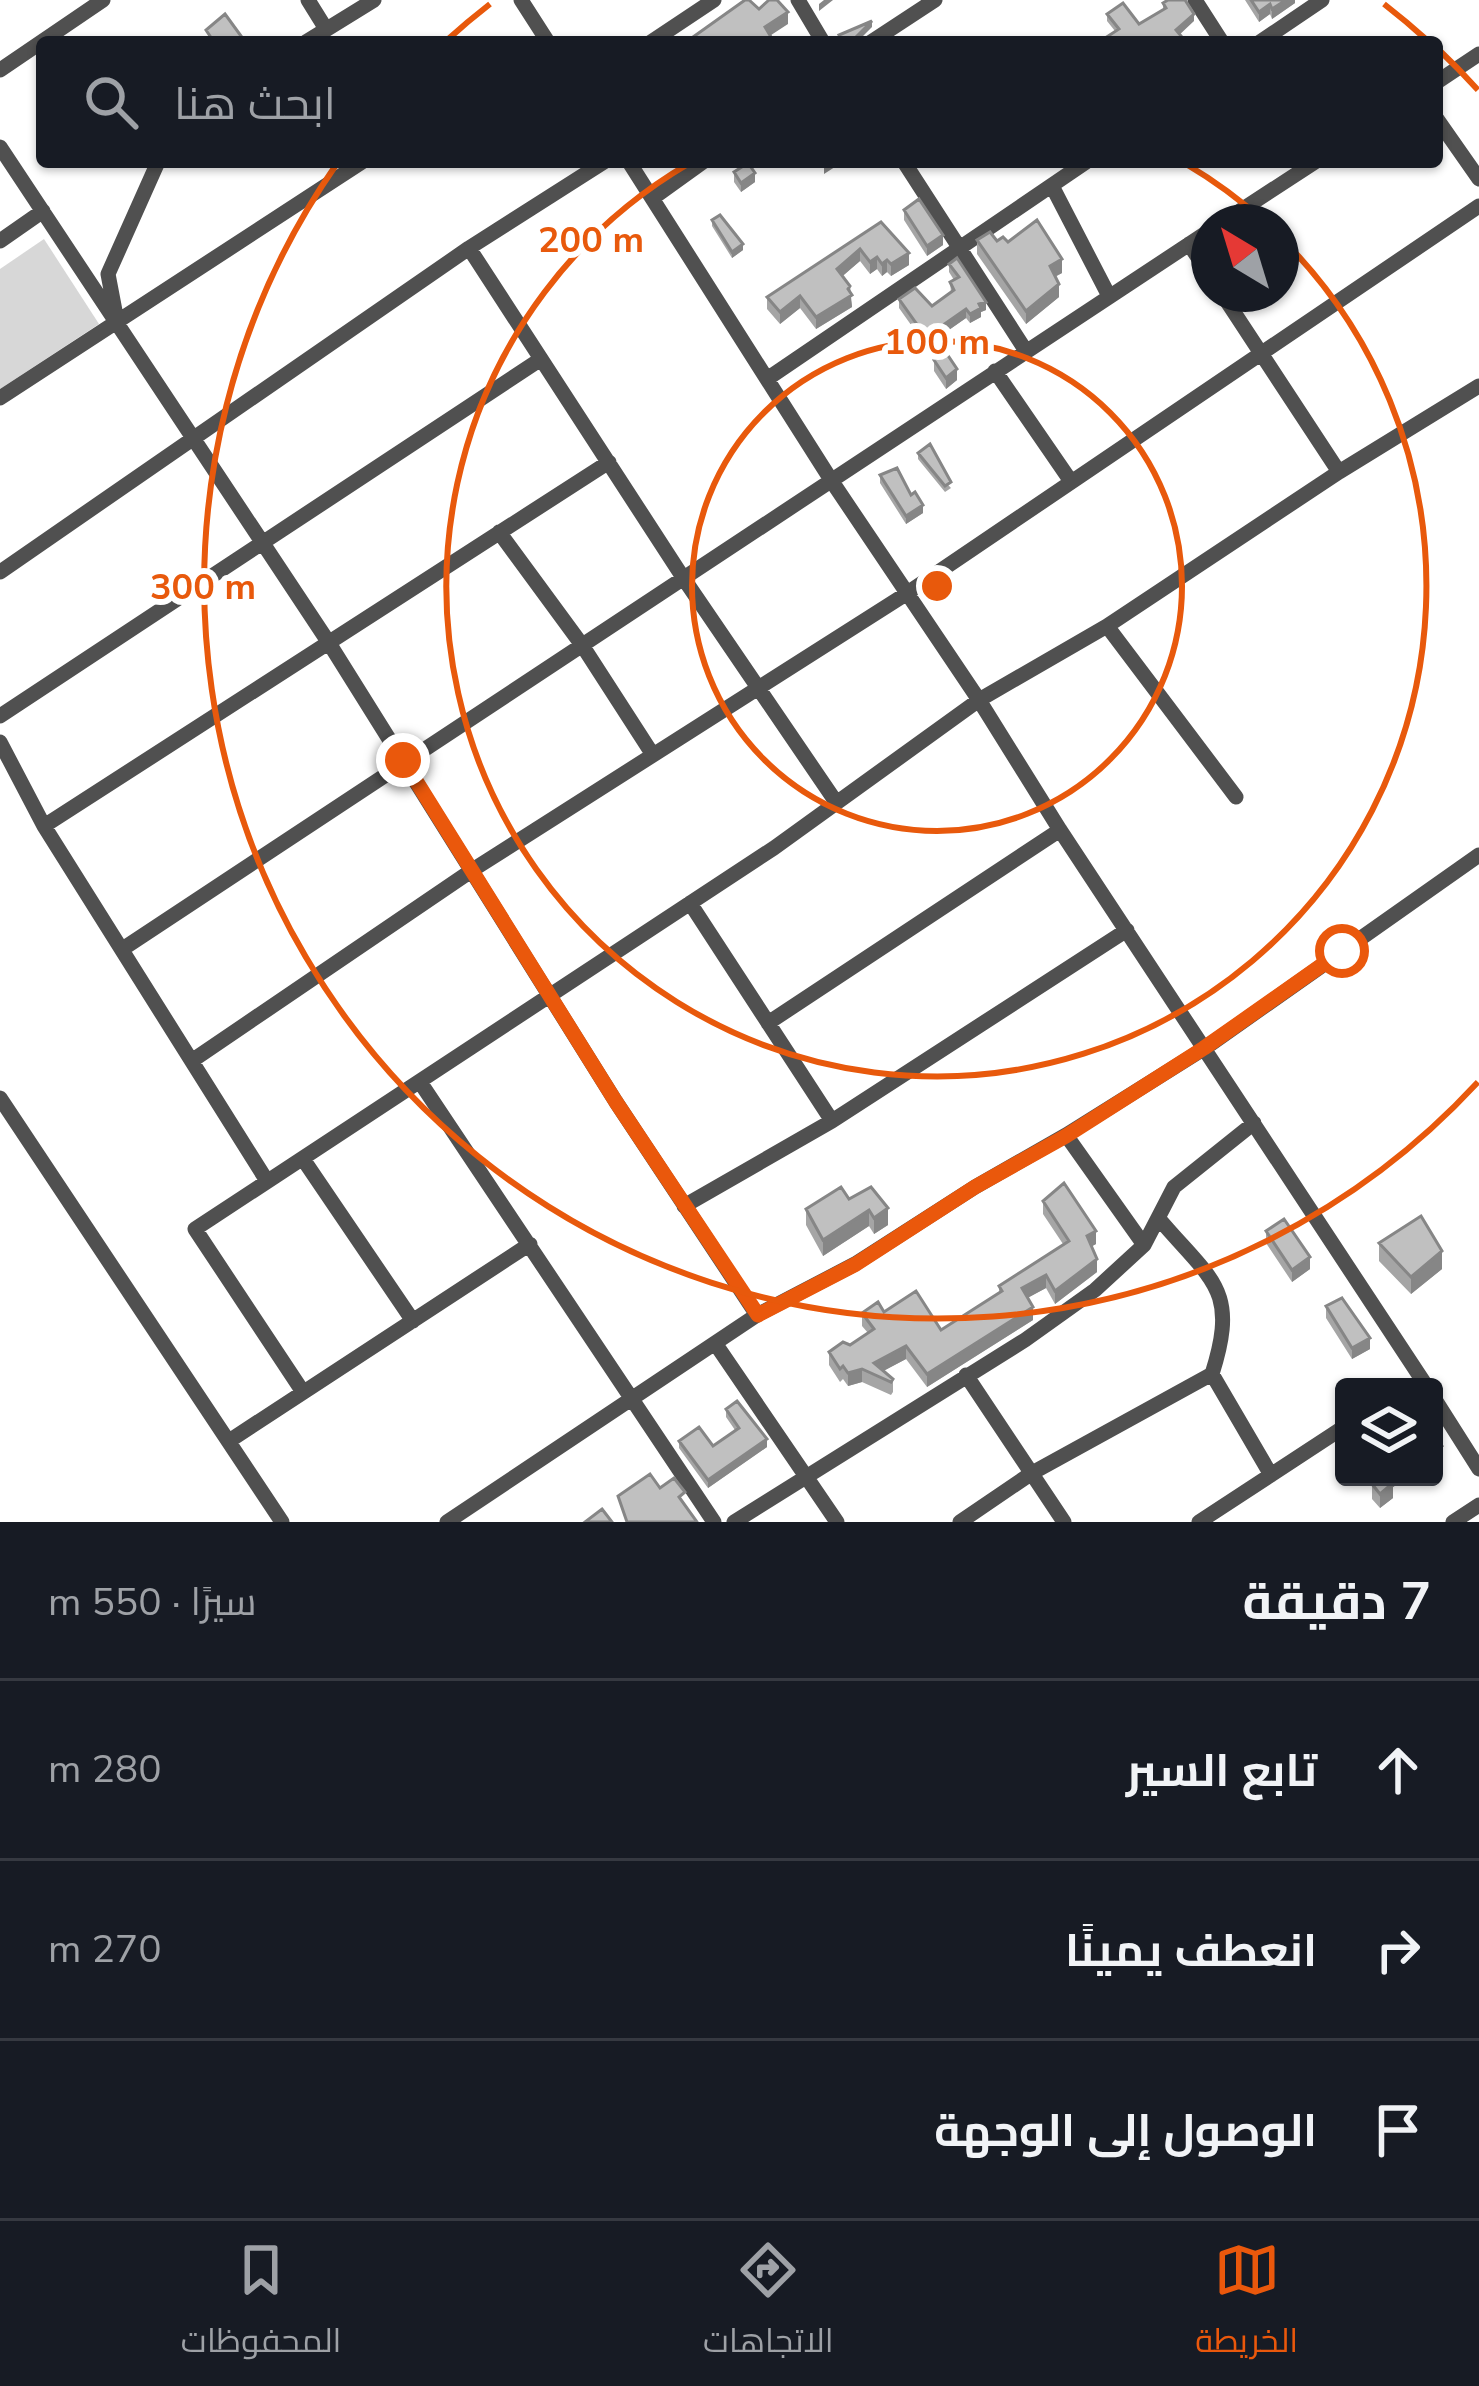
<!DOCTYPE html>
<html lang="ar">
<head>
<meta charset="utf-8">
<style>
	:root { --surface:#171b24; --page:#242831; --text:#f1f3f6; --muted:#9ea1a6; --line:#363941; --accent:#ea580c }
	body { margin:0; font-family:"Nunito Sans",Cairo,sans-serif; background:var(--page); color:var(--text); direction:rtl }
	.controls { position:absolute; right:36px; bottom:36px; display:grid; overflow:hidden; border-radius:12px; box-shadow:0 3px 9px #0004 }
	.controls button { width:108px; height:108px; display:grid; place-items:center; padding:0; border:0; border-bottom:3px solid var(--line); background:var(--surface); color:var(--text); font:60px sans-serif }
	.compass { position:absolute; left:1191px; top:204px; width:108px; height:108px; border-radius:50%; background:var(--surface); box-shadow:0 3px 9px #0004; rotate:322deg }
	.stop { position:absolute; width:36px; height:36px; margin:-27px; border:9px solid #ea580c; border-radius:50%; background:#fff }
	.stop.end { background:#ea580c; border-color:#fff; box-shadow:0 3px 12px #0008 }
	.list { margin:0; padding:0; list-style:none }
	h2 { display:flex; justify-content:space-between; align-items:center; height:156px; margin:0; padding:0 48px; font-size:51px }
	h2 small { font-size:39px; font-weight:400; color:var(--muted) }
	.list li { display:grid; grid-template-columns:78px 1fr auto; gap:36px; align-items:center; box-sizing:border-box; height:180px; padding:0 48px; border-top:3px solid var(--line) }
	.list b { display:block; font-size:45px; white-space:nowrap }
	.list em { font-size:39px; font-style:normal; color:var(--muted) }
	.icon { flex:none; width:66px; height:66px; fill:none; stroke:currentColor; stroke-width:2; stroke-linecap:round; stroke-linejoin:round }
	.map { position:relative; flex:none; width:1479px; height:1522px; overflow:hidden; direction:ltr }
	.search { position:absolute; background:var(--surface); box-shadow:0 3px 9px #0004; left:36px; right:36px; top:36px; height:132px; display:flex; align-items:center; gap:30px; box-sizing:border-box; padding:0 42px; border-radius:12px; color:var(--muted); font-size:45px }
	.sheet { height:696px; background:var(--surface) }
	nav { display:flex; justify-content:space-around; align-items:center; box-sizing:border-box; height:168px; border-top:3px solid var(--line); background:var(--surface); font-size:33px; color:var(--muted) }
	nav a { display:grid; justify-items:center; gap:6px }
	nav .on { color:var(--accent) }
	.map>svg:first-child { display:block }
	.green { fill:#d7d7d7 }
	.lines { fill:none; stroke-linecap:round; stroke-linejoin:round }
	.minor { stroke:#505050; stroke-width:15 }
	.wall { fill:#a5a5a5 }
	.shaded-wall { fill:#868686 }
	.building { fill:#c0c0c0; stroke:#868686; stroke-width:3 }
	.route { stroke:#ea580c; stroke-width:15 }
	.ring { fill:none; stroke:#e8590c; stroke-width:6 }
	.centre { fill:#e8590c; stroke:#fff; stroke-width:6 }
	.ring-label { font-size:36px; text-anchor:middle; font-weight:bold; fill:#e8590c; stroke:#fff; stroke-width:12; stroke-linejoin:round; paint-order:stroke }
</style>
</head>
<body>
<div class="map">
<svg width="1479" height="1522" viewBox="0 0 1479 1522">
	<rect width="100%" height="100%" fill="#fff"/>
	<path class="green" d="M44 239 99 324 0 389V269Z"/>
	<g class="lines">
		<path class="minor" d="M308 0 326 29
			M521 0 548 42
			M798 0 823 42
			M1195 0 1222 42
			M306 42 374 0
			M651 42 714 0
			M871 42 935 0
			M1260 42 1322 0
			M0 70 103 0
			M1437 82 1479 54
			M1437 119 1479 179
			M0 147 329 643 616 1102 757 1315
			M629 162 833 483 979 700 1060 830 1427 1387
			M904 162 1026 351
			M1052 186 1109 296
			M653 198 703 162
			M1223 222 1315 162
			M0 241 43 211
			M1189 244 1209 274
			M469 248 684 579 836 802
			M1222 294 1339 472
			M116 316 108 274 158 162
			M995 371 1070 480
			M767 379 1086 162
			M0 398 362 162
			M499 532 582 645 653 755
			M0 572 469 248 604 162
			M1107 626 1236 797
			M0 716 541 359
			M0 742 44 826 267 1181
			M44 826 609 462
			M690 903 832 1121
			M124 948 1209 231
			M768 1023 1060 830
			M193 1060 474 869 906 594 1479 206
			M420 1082 714 1522
			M0 1098 282 1522
			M1066 1135 1144 1245
			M303 1159 413 1321
			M684 1206 832 1121 1127 930
			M717 1346 837 1522
			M1212 1374 1271 1475
			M966 1375 1064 1522
			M303 1392 195 1229 774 848 979 700 1107 626 1339 472 1479 386
			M1434 1398 1479 1469
			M229 1441 530 1244
			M447 1522 757 1315 855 1264 975 1187 1066 1135 1205 1048 1479 855
			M734 1522 1025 1340 1095 1290 1144 1245 1174 1187 1254 1123
			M960 1522 1032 1473 1212 1374C1239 1289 1212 1281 1160 1220
			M1199 1522 1344 1427
			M1453 1522 1479 1505"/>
	</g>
	<path class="wall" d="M1245 0H1295V3L1272 19 1270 14 1259 22Z
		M1163 3 1194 21 1115 31 1107 21V14L1139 24 1163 10Z
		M734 172 755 182 741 192 734 182Z
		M904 210 943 245 927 256 904 220Z
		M712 220 743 250 732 258 712 226Z
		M881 222 909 265 891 276 887 272 882 276 877 269 870 274 860 261 842 276 850 293 852 307 816 329 800 308 780 324 767 309V297Z
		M977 240 1008 242 1062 273 1055 277 1059 297 1026 324 977 254Z
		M949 264 986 310 981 312V317L970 323 966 318 926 346 899 308V299L932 306 951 292 950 282 954 280 949 272Z
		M934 360 957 380 946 389 934 371Z
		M918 453 951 488 945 492 918 459Z
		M880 475 923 513 906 524 880 483Z
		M871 1187 888 1225 874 1234 869 1226 823 1256 806 1225V1209L849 1199Z
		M1043 1201 1096 1244 1092 1246 1097 1272 1055 1304 1046 1288 1027 1298 1033 1320 927 1387 906 1359 883 1371 893 1379V1392L891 1395 862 1382 848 1386 843 1379 840 1382 829 1365V1352L850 1345 868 1333 862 1326V1313L884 1312 941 1330 999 1293V1286L1063 1244 1043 1214Z
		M1266 1231 1310 1269 1292 1282 1266 1243Z
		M1379 1243 1442 1269 1411 1294 1379 1261Z
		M1326 1306 1370 1349 1352 1359 1326 1318Z
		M726 1409 767 1447 708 1488 679 1448V1441L713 1446 735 1430 726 1417Z
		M1371 1477H1409L1393 1487V1498L1380 1508 1372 1499V1484L1374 1482Z"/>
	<path class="shaded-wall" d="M824 0H833L819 11V4Z
		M1286 0H1295V3L1272 19V9Z
		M1270 4V14L1259 22V12Z
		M788 12V24L765 39V27Z
		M1194 14V21L1176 38V30Z
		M872 21V27L857 42H851Z
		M834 162 841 163 824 174V168Z
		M755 173V182L741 192V183Z
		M943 235V245L927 256V246Z
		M743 244V250L732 258V252Z
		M860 249V261L837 281V269Z
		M909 253V265L891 276V264Z
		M877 257V269L870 274V262Z
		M1062 259V273L1050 279V266Z
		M887 260V272L882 276V264Z
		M1059 284V297L1026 324V311Z
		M850 286 852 307 816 329V317Z
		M800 296V308L780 324V312Z
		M986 302V310L981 312V317L970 323V314L979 304Z
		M966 309V318L926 346V337Z
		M957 369V380L946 389V378Z
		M923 505V513L906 524V516Z
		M888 1208V1225L874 1234V1218Z
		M869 1210V1226L823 1256V1240Z
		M1096 1231V1244L1087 1249V1236Z
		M1442 1251V1269L1411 1294V1277Z
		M1310 1257V1269L1292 1282V1270Z
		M1097 1259V1272L1055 1304V1291Z
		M1046 1275V1288L1022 1301V1288Z
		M1033 1307V1320L927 1387V1374Z
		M1370 1338V1349L1352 1359V1348Z
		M906 1346V1359L874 1376V1363Z
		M862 1369V1382L848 1386V1373Z
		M767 1439V1447L708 1488V1480Z
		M1442 1446V1461L1434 1468V1453Z
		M1387 1477H1409L1393 1487V1498L1380 1508V1494Z"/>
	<path class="building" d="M745 0H749L759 9 769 0H777L788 12 765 27 774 42H686Z
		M1168 0H1185L1194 14 1176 30 1186 42H1099L1119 29 1107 14 1123 3 1139 24 1166 8 1163 3Z
		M1251 0H1286L1272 9 1270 4 1259 12Z
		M225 14 241 36 228 42H214L206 30Z
		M872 21 851 42H843L839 35Z
		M748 163 755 173 741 183 734 172Z
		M919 199 943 235 927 246 904 210Z
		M720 215 743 244 732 252 712 220Z
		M1037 220 1062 259 1050 266 1059 284 1026 311 977 240 990 232 997 241 1003 237 1008 242Z
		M881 222 909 253 891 264 887 260 882 264 877 257 870 262 860 249 837 269 850 286 848 289 852 295 816 317 800 296 780 312 767 297Z
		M957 258 986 302 979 304 981 308 970 314 966 309 926 337 899 299 915 288 932 306 954 290 950 282 959 277 949 264Z
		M945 351 957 369 946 378 934 360Z
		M930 444 951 482 945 486 918 453Z
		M897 468 911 495 915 492 923 505 906 516 880 475Z
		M1064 1183 1096 1231 1087 1236 1097 1259 1055 1291 1046 1275 1022 1288 1033 1307 927 1374 906 1346 874 1363 893 1379 891 1382 862 1369 848 1373 843 1366 840 1369 829 1352 843 1342 850 1345 874 1329 862 1313 878 1302 884 1312 916 1291 941 1330 1002 1291 999 1286 1069 1241 1043 1201Z
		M841 1187 849 1199 871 1187 888 1208 874 1218 869 1210 823 1240 806 1209Z
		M1421 1216 1442 1251 1411 1277 1379 1243Z
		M1284 1219 1310 1257 1292 1270 1266 1231Z
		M1342 1298 1370 1338 1352 1348 1326 1306Z
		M737 1401 767 1439 708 1480 679 1441 699 1427 713 1446 739 1428 726 1409Z
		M1434 1435 1442 1446 1434 1453Z
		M650 1474 660 1488 674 1478 685 1492 679 1497 697 1522H627L618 1496Z
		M1379 1477H1388L1393 1483 1380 1494 1372 1484Z
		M602 1509 612 1522H585Z"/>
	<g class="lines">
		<path class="route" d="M403 760 616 1102 758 1315 856 1264 975 1187 1066 1136 1204 1048 1342 951"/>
	</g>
	<g class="ring">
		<circle cx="937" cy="586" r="245"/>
		<path d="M1186 164A490 490 0 0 1 1265 222M1283 240A490 490 0 1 1 688 164"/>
		<path d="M1478 1082A734 734 0 0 1 336 165M446 41A734 734 0 0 1 490 4M1384 4A734 734 0 0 1 1428 41M1438 49A734 734 0 0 1 1478 90"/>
	</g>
	<circle cx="937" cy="586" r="18" class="centre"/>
	<g class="ring-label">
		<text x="591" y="252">200 m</text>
		<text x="937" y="354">100 m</text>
		<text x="203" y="599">300 m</text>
	</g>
</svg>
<div class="controls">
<button><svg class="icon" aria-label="layers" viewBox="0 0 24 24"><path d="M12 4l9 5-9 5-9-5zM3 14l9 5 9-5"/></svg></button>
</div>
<svg class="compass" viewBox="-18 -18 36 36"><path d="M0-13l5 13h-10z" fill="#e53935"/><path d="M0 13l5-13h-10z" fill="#9ea1a6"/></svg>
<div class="stop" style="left:1342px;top:951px"></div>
<div class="stop end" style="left:403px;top:760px"></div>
<div class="search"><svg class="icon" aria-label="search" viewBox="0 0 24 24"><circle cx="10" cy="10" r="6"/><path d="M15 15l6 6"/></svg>ابحث هنا</div>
</div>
<section class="sheet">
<h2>7 دقيقة<small>سيرًا · 550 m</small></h2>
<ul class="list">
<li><svg class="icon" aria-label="ahead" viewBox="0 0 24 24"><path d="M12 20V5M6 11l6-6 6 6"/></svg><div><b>تابع السير</b></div><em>280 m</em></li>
<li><svg class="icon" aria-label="right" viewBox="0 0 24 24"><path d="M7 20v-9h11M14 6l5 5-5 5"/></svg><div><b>انعطف يمينًا</b></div><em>270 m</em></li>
<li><svg class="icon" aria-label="arrive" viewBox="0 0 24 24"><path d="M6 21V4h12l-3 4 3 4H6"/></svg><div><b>الوصول إلى الوجهة</b></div></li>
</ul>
</section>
<nav>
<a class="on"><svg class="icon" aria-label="map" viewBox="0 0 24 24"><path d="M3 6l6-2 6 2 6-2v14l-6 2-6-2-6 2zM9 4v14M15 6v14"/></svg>الخريطة</a>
<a><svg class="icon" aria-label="directions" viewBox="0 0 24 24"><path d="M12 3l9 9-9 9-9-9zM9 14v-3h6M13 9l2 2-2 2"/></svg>الاتجاهات</a>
<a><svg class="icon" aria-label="saved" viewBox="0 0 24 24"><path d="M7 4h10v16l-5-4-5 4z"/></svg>المحفوظات</a>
</nav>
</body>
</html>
